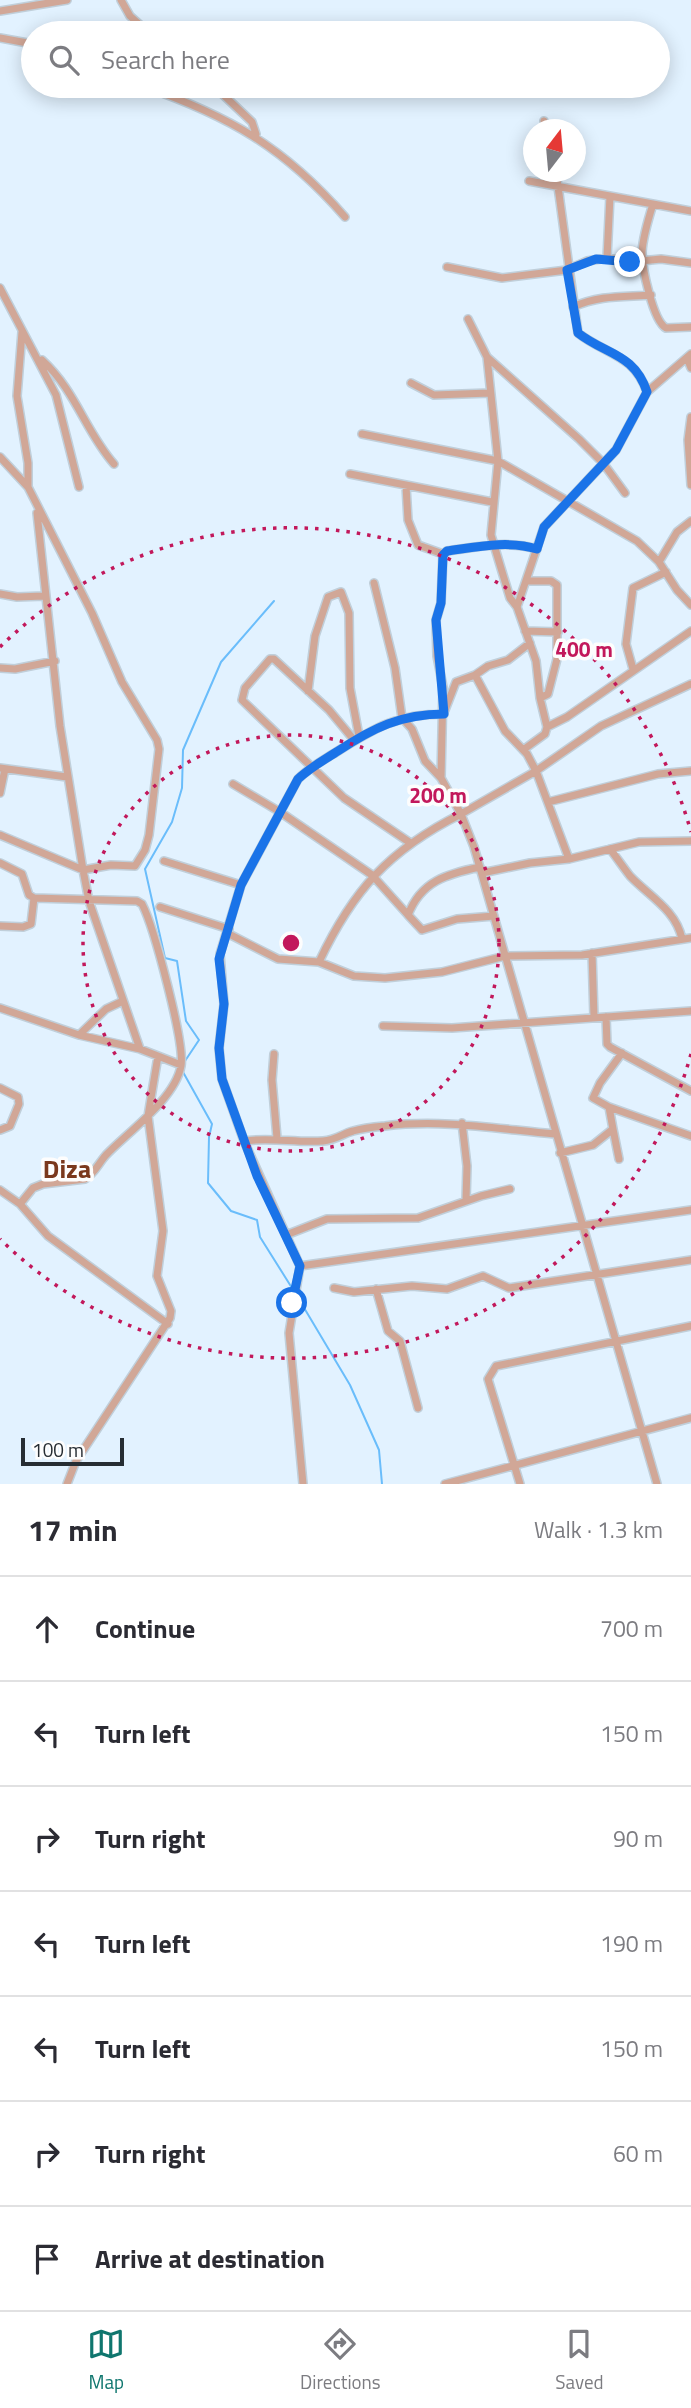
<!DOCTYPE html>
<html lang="en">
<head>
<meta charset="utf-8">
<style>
	:root { --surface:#fff; --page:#f2f2f3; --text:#2b2b33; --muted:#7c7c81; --line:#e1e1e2; --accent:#0f766e }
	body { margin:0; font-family:"Titillium Web",sans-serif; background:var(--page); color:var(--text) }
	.compass { position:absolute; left:523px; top:119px; width:63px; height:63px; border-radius:50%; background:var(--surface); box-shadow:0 4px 18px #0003; rotate:16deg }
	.scale { position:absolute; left:21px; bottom:18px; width:103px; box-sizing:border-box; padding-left:7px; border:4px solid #262d33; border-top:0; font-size:19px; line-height:24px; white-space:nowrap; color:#262d33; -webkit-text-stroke:5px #fdfdfd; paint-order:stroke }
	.stop { position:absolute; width:21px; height:21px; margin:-16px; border:5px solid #1a73e8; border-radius:50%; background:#fff }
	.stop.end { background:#1a73e8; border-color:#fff; box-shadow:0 2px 7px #0008 }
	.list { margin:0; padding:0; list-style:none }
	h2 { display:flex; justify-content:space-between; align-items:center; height:91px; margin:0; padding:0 28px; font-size:30px }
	h2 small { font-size:23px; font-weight:400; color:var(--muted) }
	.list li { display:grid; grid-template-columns:46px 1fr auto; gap:21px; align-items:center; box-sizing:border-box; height:105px; padding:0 28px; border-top:2px solid var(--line) }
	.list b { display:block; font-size:26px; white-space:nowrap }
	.list em { font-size:23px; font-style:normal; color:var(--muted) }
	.icon { flex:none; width:38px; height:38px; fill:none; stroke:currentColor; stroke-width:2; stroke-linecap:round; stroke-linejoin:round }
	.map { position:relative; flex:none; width:691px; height:1484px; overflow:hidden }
	.search { position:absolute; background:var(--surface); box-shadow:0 4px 18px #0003; left:21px; right:21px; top:21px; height:77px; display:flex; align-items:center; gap:18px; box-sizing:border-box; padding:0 24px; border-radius:38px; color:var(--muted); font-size:26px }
	.sheet { height:826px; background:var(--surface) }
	nav { display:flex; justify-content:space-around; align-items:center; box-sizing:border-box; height:98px; border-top:2px solid var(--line); background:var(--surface); font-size:19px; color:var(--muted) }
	nav a { display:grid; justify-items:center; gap:4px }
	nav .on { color:var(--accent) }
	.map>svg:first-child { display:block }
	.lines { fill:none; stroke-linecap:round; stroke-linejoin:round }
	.stream { stroke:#6abdfb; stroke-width:2 }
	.minor-casing { stroke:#c0cfda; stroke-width:10 }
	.minor { stroke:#d1a797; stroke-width:7 }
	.route { stroke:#1a73e8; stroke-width:9 }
	.ring { fill:none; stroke:#c2185b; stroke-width:3.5; stroke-dasharray:3.5 7 }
	.labels { text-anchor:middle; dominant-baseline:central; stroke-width:7; stroke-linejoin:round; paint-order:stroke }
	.district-label { font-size:26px; font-weight:bold; fill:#7a381d; stroke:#fdfdfd }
	.centre { fill:#c2185b; stroke:#fdfdfd; stroke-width:3.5 }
	.ring-label { font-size:21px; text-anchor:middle; font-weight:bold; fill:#c2185b; stroke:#fdfdfd; stroke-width:7; stroke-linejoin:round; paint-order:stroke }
</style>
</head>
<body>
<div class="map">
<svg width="691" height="1484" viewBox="0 0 691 1484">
	<rect width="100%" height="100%" fill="#e2f2ff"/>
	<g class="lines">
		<path class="stream" d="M185 1061 199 1040 186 1021 177 961 165 958 145 869 172 822 182 788 183 750 221 662 274 601
			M183 1072 212 1124 209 1137 208 1183 231 1211 257 1220 260 1237 292 1288
			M297 1296 350 1385 379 1450 382 1484"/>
		<g class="minor-casing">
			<path id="minor" d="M121 0 130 16 149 33
				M0 11 67 0
				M0 38 33 44
				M143 86C229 116 284 147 345 217
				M214 86 252 122 256 134
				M544 121 546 130
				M556 172 578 333C606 355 634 354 647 392
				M529 181 691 211
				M653 204C648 220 643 236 642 252 642 268 653 321 666 328L691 327
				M607 258 610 196
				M447 267 502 278 567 270 587 261 607 258 630 262 661 259 691 263
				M0 288 56 395 79 487
				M573 307C599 295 623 297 651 295
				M468 319 487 357 579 439 603 463 625 493
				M22 332 17 396 28 463V486
				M487 357 498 461 491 535 510 598 517 607
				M687 358 691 368
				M42 360C76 391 85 431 114 464
				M411 383 434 395 490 393
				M691 417 688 440 691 485
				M362 434 498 461 637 541 659 562 677 590 691 605
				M0 457 28 487 92 613 122 682 157 740 159 749 149 835 145 850 135 866 111 865 83 870 0 835
				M350 474 492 502
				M406 486 408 520 418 545 443 554
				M37 513 60 726 83 870 89 901 140 1049
				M659 562 677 532 691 521
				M527 581H551L557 585V659L548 694 540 698 547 727 567 717 691 631
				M374 583 395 668 402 718 412 729 425 761 441 778
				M0 594 17 597 44 596
				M525 631 558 632
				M0 668 15 669 55 661
				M633 669 626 644 633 588 666 572
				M475 675 488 666 508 660 530 643
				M308 691 315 636 328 597 341 592 349 613 350 688 359 736
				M540 698 536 661 517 607 544 527 616 450 647 392 691 354
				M445 710 456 682 475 675 505 731 527 754 536 771 569 859
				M354 740 329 710 274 659H270L245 688 242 700 344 798 409 842
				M523 750 545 734 547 727
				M0 768 67 777
				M233 784 280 812 372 875 408 915C421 881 447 874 480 867
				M0 793 5 769
				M548 802 658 774 691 771
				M610 849C617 858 623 867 630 876 649 896 676 910 682 939
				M164 861 241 885
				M0 863 22 874 29 895 34 898 137 901 142 904C154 927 185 1043 181 1066 175 1099 128 1132 106 1155 98 1164 95 1173 85 1179L43 1184 33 1188 20 1204
				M482 873 530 863 569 859 639 842 691 841
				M160 907 229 929
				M408 915 422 930 457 919 494 916
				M0 926 23 927 31 924 34 898
				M227 933 278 959 319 962 354 976 385 978 442 972 505 956 582 955 691 938
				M592 953 594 1017
				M319 962C353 890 389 850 461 814L441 778 443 687 437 656 436 620 441 603 443 554 447 551C476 547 508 540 537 549
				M0 1008 79 1035 106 1009 123 1001
				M606 1017 607 1044 610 1047 691 1091
				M383 1026 452 1028 691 1011
				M79 1035 140 1049 181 1065
				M274 1054 272 1080 277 1138
				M0 1088 18 1097 19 1104 10 1126 0 1130
				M609 1107 691 1136
				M462 1123 467 1166 466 1200
				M613 1129 619 1159
				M244 1141C271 1137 296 1143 323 1141 336 1140 342 1134 353 1131 363 1128 374 1127 385 1126 443 1119 498 1129 555 1134
				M560 1153 593 1145 613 1129 609 1107 593 1098 600 1083 622 1053
				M0 1190 20 1204 48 1236 168 1324
				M286 1235 327 1219 418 1218 481 1196 510 1189
				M300 1266 691 1210
				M334 1288 354 1292 412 1286 447 1289 483 1276 509 1288 691 1260
				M376 1289 388 1331 400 1341 418 1408
				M67 1484 76 1461 170 1318 171 1311 157 1276 163 1231 148 1116 158 1056
				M303 1484 289 1333 300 1266 244 1141 222 1079 219 1048 224 1004 220 954 241 885 298 779C309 768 320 762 333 754 373 729 395 714 444 714
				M445 1484 691 1418
				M520 1484 488 1379 496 1366 691 1326
				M657 1484 474 847 461 814 536 771 601 726 691 684"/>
		</g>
		<use href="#minor" class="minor"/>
	</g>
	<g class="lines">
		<path class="route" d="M292 1303 300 1266 257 1176 222 1079 219 1048 224 1004 219 959 241 885 298 779C311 767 324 760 338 751 373 728 401 714 444 714L436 620 441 603 443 555 447 551C476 547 509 540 537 549L544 527 616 450 647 392C634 353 606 355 578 333L567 270 596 259 630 262"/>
	</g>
	<g class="ring">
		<circle cx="291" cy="943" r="208"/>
		<path d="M691 1054A415 415 0 0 1 0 1239M0 647A415 415 0 0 1 691 832"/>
	</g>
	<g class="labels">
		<g class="district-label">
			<text x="67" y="1168">Diza</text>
		</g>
	</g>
	<circle cx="291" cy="943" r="10" class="centre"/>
	<g class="ring-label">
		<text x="584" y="657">400 m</text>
		<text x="438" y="803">200 m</text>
	</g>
</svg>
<svg class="compass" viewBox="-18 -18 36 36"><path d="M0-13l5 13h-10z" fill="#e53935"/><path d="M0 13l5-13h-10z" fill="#7c7c81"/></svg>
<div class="scale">100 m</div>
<div class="stop" style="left:292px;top:1303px"></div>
<div class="stop end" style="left:630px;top:262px"></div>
<div class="search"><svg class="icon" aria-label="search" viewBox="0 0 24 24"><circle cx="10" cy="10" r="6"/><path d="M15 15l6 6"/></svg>Search here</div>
</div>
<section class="sheet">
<h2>17 min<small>Walk · 1.3 km</small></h2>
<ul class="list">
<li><svg class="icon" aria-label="ahead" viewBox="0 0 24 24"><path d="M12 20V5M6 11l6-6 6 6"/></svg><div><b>Continue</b></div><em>700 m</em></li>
<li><svg class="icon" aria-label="left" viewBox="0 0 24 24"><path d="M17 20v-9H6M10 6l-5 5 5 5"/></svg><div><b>Turn left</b></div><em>150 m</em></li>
<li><svg class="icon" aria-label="right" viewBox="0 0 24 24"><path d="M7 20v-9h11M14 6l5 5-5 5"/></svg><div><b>Turn right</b></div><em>90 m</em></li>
<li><svg class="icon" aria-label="left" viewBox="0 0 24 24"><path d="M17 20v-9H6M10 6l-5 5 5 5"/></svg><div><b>Turn left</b></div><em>190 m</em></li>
<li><svg class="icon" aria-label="left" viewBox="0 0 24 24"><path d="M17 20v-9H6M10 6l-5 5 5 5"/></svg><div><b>Turn left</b></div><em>150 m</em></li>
<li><svg class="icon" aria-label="right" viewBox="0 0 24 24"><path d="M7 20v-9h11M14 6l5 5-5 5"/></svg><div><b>Turn right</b></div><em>60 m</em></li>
<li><svg class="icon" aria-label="arrive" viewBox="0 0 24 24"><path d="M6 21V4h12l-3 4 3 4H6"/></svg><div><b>Arrive at destination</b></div></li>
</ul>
</section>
<nav>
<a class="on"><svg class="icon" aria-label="map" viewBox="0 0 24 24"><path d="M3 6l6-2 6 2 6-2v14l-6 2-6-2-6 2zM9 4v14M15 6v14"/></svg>Map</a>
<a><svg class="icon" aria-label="directions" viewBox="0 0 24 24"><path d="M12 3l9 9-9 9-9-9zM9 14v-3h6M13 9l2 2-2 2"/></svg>Directions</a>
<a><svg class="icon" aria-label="saved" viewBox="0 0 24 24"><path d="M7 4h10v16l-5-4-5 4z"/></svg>Saved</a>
</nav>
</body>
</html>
